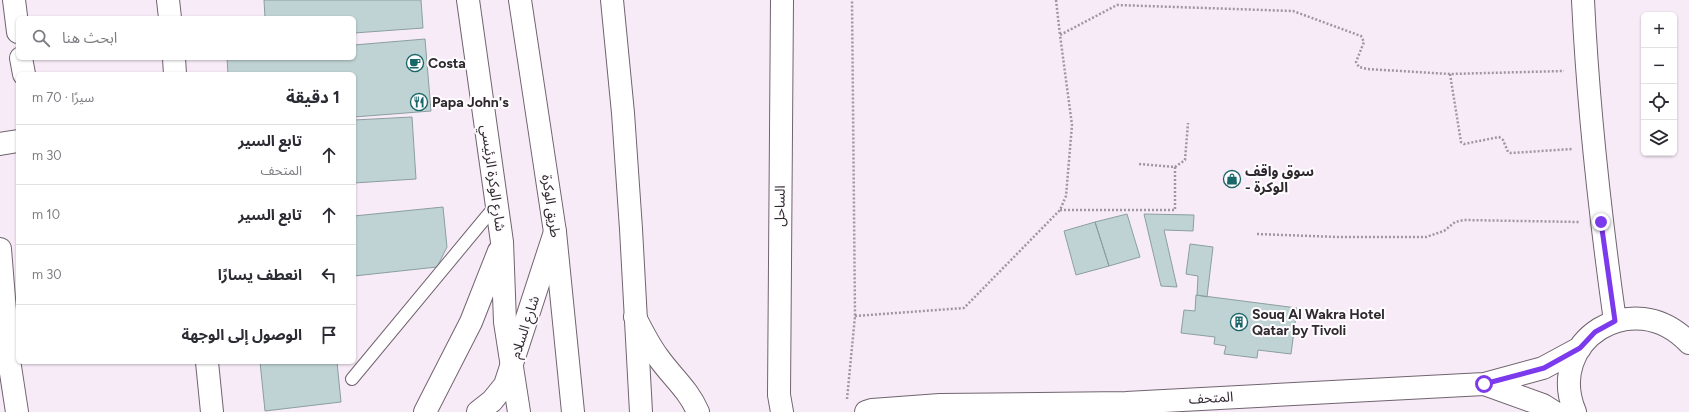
<!DOCTYPE html>
<html lang="ar">
<head>
<meta charset="utf-8">
<style>
	:root { --surface:#fff; --page:#f2f2f3; --text:#2b2b33; --muted:#7c7c81; --line:#e1e1e2 }
	body { margin:0; font-family:Figtree,"Noto Sans Arabic",sans-serif; background:var(--page); color:var(--text); direction:rtl }
	.controls { position:absolute; right:12px; top:12px; display:grid; overflow:hidden; border-radius:6px; box-shadow:0 1px 3px #0004 }
	.controls button { width:36px; height:36px; display:grid; place-items:center; padding:0; border:0; border-bottom:1px solid var(--line); background:var(--surface); color:var(--text); font:20px sans-serif }
	.stop { position:absolute; width:12px; height:12px; margin:-9px; border:3px solid #7c3aed; border-radius:50%; background:#fff }
	.stop.end { background:#7c3aed; border-color:#fff; box-shadow:0 1px 4px #0008 }
	.list { margin:0; padding:0; list-style:none }
	h2 { display:flex; justify-content:space-between; align-items:center; height:52px; margin:0; padding:0 16px; font-size:17px }
	h2 small { font-size:13px; font-weight:400; color:var(--muted) }
	.list li { display:grid; grid-template-columns:26px 1fr auto; gap:12px; align-items:center; box-sizing:border-box; height:60px; padding:0 16px; border-top:1px solid var(--line) }
	.list b { display:block; font-size:15px; white-space:nowrap }
	.list p { margin:0; font-size:13px; white-space:nowrap; color:var(--muted) }
	.list em { font-size:13px; font-style:normal; color:var(--muted) }
	.icon { flex:none; width:22px; height:22px; fill:none; stroke:currentColor; stroke-width:2; stroke-linecap:round; stroke-linejoin:round }
	.map { position:relative; flex:none; width:1689px; height:412px; overflow:hidden; direction:ltr }
	.search { position:absolute; background:var(--surface); box-shadow:0 1px 3px #0004; left:16px; top:16px; width:340px; height:44px; display:flex; align-items:center; gap:10px; box-sizing:border-box; padding:0 14px; border-radius:6px; color:var(--muted); font-size:15px }
	.panel { position:absolute; background:var(--surface); box-shadow:0 1px 3px #0004; left:16px; top:72px; width:340px; height:292px; border-radius:6px; direction:rtl }
	.map>svg:first-child { display:block }
	.building { fill:#bfd3d4; stroke:#8b9f9f }
	.lines { fill:none; stroke-linecap:round; stroke-linejoin:round }
	.lane-casing { stroke:#70646f; stroke-width:14 }
	.street-casing { stroke:#70646f; stroke-width:24 }
	.secondary-casing { stroke:#70646f; stroke-width:24 }
	.highway-casing { stroke:#70646f; stroke-width:24 }
	.path { stroke:#a0969f; stroke-width:2.5; stroke-dasharray:2 2; stroke-linecap:butt }
	.lane { stroke:#fff; stroke-width:12 }
	.street { stroke:#fff; stroke-width:22 }
	.secondary { stroke:#fff; stroke-width:22 }
	.highway { stroke:#fff; stroke-width:22 }
	.route { stroke:#7c3aed; stroke-width:5 }
	.labels { text-anchor:middle; dominant-baseline:central; stroke-width:4; stroke-linejoin:round; paint-order:stroke }
	.poi-label { font-size:14px; font-weight:bold; fill:#2e292d; stroke:#fffcff; text-anchor:start }
	.street-label { font-size:14px; fill:#2e292d; stroke:#fffcff }
</style>
</head>
<body>
<div class="map">
<svg width="1689" height="412" viewBox="0 0 1689 412">
	<rect width="100%" height="100%" fill="#f8ebf8"/>
	<path class="building" d="M264 0H421L423 28 354 33V18H265Z
		M425 39 431 111 354 117V74H228L227 58H354V45Z
		M412 117 416 179 354 183V120Z
		M443 207 447 247 437 267 354 276V216Z
		M1127 214 1140 257 1109 266 1095 222Z
		M1144 214 1194 215 1193 231 1164 230 1177 287 1161 286Z
		M1095 222 1109 266 1076 275 1064 231Z
		M1190 244 1213 247 1207 297 1197 295 1198 276 1186 274Z
		M1196 295 1297 308 1291 354 1258 350 1257 358 1224 354 1226 346 1214 344 1215 337 1181 333 1184 310 1195 311Z
		M260 362H337L341 402 265 411Z"/>
	<g class="lines">
		<g class="lane-casing">
			<path id="lane" d="M352 379 497 204"/>
		</g>
		<g class="street-casing">
			<path id="street" d="M14 0 18 32
				M168 0 170 18
				M468 0 502 242 505 322 519 412
				M1583 0C1588 107 1600 214 1615 321
				M21 58 24 74
				M174 58 175 74
				M0 144 18 141
				M0 249 9 360 17 412
				M635 317C642 331 649 345 658 357 672 377 688 389 698 412
				M207 362 212 412
				M1484 384 1543 405 1554 412
				M425 412 471 322 499 251
				M782 412 779 395 782 0
				M866 412 872 410 940 405 1126 403 1484 384 1543 368 1580 348
				M1575 412C1545 341 1633 284 1689 343"/>
		</g>
		<g class="secondary-casing">
			<path id="secondary" d="M478 412 492 401 505 385 555 232"/>
		</g>
		<g class="highway-casing">
			<path id="highway" d="M520 0 555 232 573 412
				M612 0 623 113 631 229 641 412"/>
		</g>
		<path class="path" d="M1056 0 1060 35
			M1450 74 1461 142 1464 144 1499 137 1503 140 1508 152 1511 153 1572 149
			M1175 167 1185 160 1188 123
			M1060 210H1175V167L1139 164
			M1257 234 1337 237H1426L1444 231 1455 222 1464 220 1579 222
			M855 316 964 308 1060 210 1066 196 1072 125 1060 35 1117 5 1293 11 1361 36 1364 42 1356 62 1359 67 1367 69 1450 74 1564 71
			M847 399 855 316 852 0"/>
		<use href="#lane" class="lane"/>
		<use href="#street" class="street"/>
		<use href="#secondary" class="secondary"/>
		<use href="#highway" class="highway"/>
	</g>
	<g class="lines">
		<path class="route" d="M1484 384 1544 368 1580 348 1595 332 1615 321 1601 222"/>
	</g>
	<defs>
		<g id="cafe-ring" transform="scale(0.9)"><circle r="9.5" fill="#fffcff" stroke="#196769" stroke-width="1.5"/><path d="M-5.5-4.5H6V0H3Q3 3.5 0 3.5H-2.5Q-5.5 3.5-5.5 0ZM3-3.2v2h1.7v-2ZM-6 4.5H4V6H-6Z" fill="#196769"/></g>
		<g id="restaurant-ring" transform="scale(0.9)"><circle r="9.5" fill="#fffcff" stroke="#196769" stroke-width="1.5"/><path d="M-5-6h1v4h1v-4h1v4h1v-4h1v5L-1.5 .5V6h-2V.5L-5-1ZM5-6V6H3V1.5H1.5Q1.5-4 5-6Z" fill="#196769"/></g>
		<g id="shop-ring" transform="scale(0.9)"><circle r="9.5" fill="#fffcff" stroke="#196769" stroke-width="1.5"/><path d="M-5-2.5h2.3a2.7 3.5 0 0 1 5.4 0H5L5.5 6h-11ZM-1.5-2.5h3a1.5 2.3 0 0 0-3 0Z" fill="#196769"/></g>
		<g id="building-ring" transform="scale(0.9)"><circle r="9.5" fill="#fffcff" stroke="#196769" stroke-width="1.5"/><path d="M-4-6H4V6H1V3H-1V6H-4ZM-2.5-4.3h1.7v1.8h-1.7ZM.8-4.3h1.7v1.8H.8ZM-2.5-1h1.7V.8h-1.7ZM.8-1h1.7V.8H.8Z" fill="#196769"/></g>
	</defs>
	<g fill-rule="evenodd">
		<use href="#cafe-ring" x="415" y="63"/>
		<use href="#restaurant-ring" x="419" y="102"/>
		<use href="#shop-ring" x="1232" y="179"/>
		<use href="#building-ring" x="1239" y="322"/>
	</g>
	<g class="labels">
		<g class="poi-label">
			<text x="428" y="63">Costa</text>
			<text x="432" y="102">Papa John's</text>
			<text x="1245" y="171">سوق واقف<tspan x="1245" dy="16">- الوكرة</tspan></text>
			<text x="1252" y="314">Souq Al Wakra Hotel<tspan x="1252" dy="16">Qatar by Tivoli</tspan></text>
		</g>
		<g class="street-label">
			<text transform="translate(493 178) rotate(82)">شارع الوكرة الرئيسي</text>
			<text transform="translate(551 206) rotate(82)">طريق الوكرة</text>
			<text transform="translate(780 206) rotate(-89)">الساحل</text>
			<text transform="translate(525 327) rotate(-72)">شارع السلام</text>
			<text transform="translate(1211 398) rotate(-3)">المتحف</text>
		</g>
	</g>
</svg>
<div class="controls">
<button>+</button>
<button>−</button>
<button><svg class="icon" aria-label="locate" viewBox="0 0 24 24"><circle cx="12" cy="12" r="6"/><path d="M12 2v4M12 18v4M2 12h4M18 12h4"/></svg></button>
<button><svg class="icon" aria-label="layers" viewBox="0 0 24 24"><path d="M12 4l9 5-9 5-9-5zM3 14l9 5 9-5"/></svg></button>
</div>
<div class="stop" style="left:1484px;top:384px"></div>
<div class="stop end" style="left:1601px;top:222px"></div>
<div class="search"><svg class="icon" aria-label="search" viewBox="0 0 24 24"><circle cx="10" cy="10" r="6"/><path d="M15 15l6 6"/></svg>ابحث هنا</div>
<section class="panel">
<h2>1 دقيقة<small>سيرًا · 70 m</small></h2>
<ul class="list">
<li><svg class="icon" aria-label="ahead" viewBox="0 0 24 24"><path d="M12 20V5M6 11l6-6 6 6"/></svg><div><b>تابع السير</b><p>المتحف</p></div><em>30 m</em></li>
<li><svg class="icon" aria-label="ahead" viewBox="0 0 24 24"><path d="M12 20V5M6 11l6-6 6 6"/></svg><div><b>تابع السير</b></div><em>10 m</em></li>
<li><svg class="icon" aria-label="left" viewBox="0 0 24 24"><path d="M17 20v-9H6M10 6l-5 5 5 5"/></svg><div><b>انعطف يسارًا</b></div><em>30 m</em></li>
<li><svg class="icon" aria-label="arrive" viewBox="0 0 24 24"><path d="M6 21V4h12l-3 4 3 4H6"/></svg><div><b>الوصول إلى الوجهة</b></div></li>
</ul>
</section>
</div>
</body>
</html>
